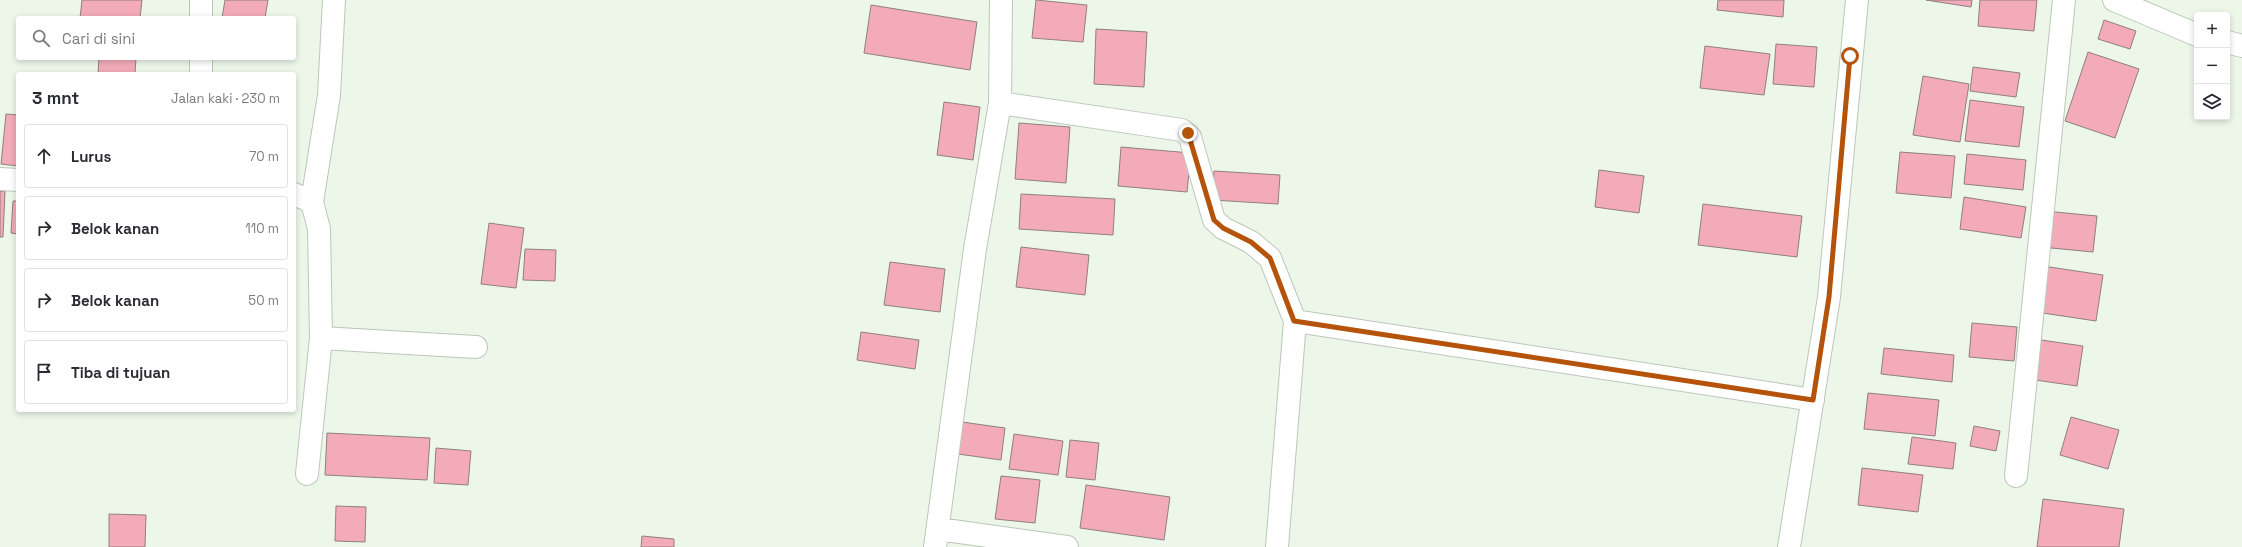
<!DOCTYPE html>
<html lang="id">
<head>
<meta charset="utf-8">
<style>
	:root { --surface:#fff; --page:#f2f2f3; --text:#2b2b33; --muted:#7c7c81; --line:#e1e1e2 }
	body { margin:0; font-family:"Space Grotesk",sans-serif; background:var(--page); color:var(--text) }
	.controls { position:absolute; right:12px; top:12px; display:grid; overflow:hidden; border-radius:4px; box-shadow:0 2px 6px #0003 }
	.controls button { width:36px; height:36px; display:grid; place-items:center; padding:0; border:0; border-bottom:1px solid var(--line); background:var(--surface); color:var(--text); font:20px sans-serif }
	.stop { position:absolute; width:12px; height:12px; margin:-9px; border:3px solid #b45309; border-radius:50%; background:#fff }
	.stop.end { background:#b45309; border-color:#fff; box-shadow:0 1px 4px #0008 }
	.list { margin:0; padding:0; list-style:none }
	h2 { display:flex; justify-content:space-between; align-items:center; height:52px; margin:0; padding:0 16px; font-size:17px }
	h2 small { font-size:13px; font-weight:400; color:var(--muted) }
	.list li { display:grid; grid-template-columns:26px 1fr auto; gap:12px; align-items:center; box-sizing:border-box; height:64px; margin:0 8px 8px; padding:0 8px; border:1px solid var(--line); border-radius:4px }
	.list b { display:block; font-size:15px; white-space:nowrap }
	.list em { font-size:13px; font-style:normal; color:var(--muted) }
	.icon { flex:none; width:22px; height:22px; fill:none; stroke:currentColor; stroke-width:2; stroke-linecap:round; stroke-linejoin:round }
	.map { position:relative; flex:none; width:2242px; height:547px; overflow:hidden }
	.search { position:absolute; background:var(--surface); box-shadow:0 2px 6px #0003; left:16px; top:16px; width:280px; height:44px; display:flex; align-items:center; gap:10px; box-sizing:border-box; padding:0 14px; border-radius:4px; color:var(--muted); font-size:15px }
	.panel { position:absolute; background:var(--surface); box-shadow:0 2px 6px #0003; left:16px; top:72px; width:280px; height:340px; border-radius:4px }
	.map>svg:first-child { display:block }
	.building { fill:#f3abb9; stroke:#907f82 }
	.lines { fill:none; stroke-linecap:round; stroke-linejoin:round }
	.street-casing { stroke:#bcc7ba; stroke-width:24 }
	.street { stroke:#fff; stroke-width:22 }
	.route { stroke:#b45309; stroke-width:5 }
</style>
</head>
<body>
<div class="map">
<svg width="2242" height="547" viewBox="0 0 2242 547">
	<rect width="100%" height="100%" fill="#ecf7ea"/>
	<path class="building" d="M82 0H142L140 18H80Z
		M225 0H268L265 18H222Z
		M1036 0 1087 5 1083 42 1032 38Z
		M1718 0H1784L1783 17 1717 10Z
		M1926 0H1972L1971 7Z
		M1980 0H2037L2034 31 1978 26Z
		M871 5 977 22 970 70 864 53Z
		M2104 20 2136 31 2130 49 2098 39Z
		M1096 29 1147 32 1144 87 1094 84Z
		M1776 44 1817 47 1814 87 1773 84Z
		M1705 46 1770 54 1764 95 1700 88Z
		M2088 52 2139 69 2115 138 2065 121Z
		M99 58H136L135 74 98 73Z
		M1973 67 2020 73 2016 97 1970 91Z
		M1923 76 1969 84 1960 142 1913 135Z
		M1970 100 2024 107 2019 147 1965 141Z
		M944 102 980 107 973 160 937 155Z
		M6 114 18 115V166L1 164Z
		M1019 123 1070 127 1066 183 1015 179Z
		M1121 147 1191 153 1187 192 1118 186Z
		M1900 152 1955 156 1951 198 1896 193Z
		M1967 154 2026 160 2023 190 1964 184Z
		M1599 170 1644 176 1639 213 1595 207Z
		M1214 171 1280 175 1278 204 1212 200Z
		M0 191H5L3 237H0Z
		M1021 194 1115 199 1113 235 1019 229Z
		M1964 197 2026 207 2021 238 1960 229Z
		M13 201H18V234L11 233Z
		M1703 204 1802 216 1797 257 1698 245Z
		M2045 211 2097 216 2093 252 2041 247Z
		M489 223 524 228 516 288 481 284Z
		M1021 247 1089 255 1085 295 1016 287Z
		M525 249 556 250 555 281 523 280Z
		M890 262 945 269 940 312 884 305Z
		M2043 266 2103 275 2096 321 2036 312Z
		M1972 323 2017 327 2014 361 1969 357Z
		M861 332 919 340 915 369 857 360Z
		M2034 339 2083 346 2077 386 2028 379Z
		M1884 348 1954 355 1952 382 1881 374Z
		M1868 393 1939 400 1935 436 1864 429Z
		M2071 417 2119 430 2108 469 2060 455Z
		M962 422 1005 428 1001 460 958 454Z
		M1974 426 2000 431 1996 451 1970 446Z
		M327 433 430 438 427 480 325 475Z
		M1014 434 1063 441 1058 475 1009 469Z
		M1912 437 1956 443 1953 469 1908 464Z
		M1070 440 1099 443 1095 480 1066 477Z
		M436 448 471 451 468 485 434 483Z
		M1862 468 1923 475 1918 512 1858 505Z
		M1001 476 1040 480 1035 523 995 519Z
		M1086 485 1170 497 1164 540 1080 528Z
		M2043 499 2124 509 2119 547H2037Z
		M336 506 366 507 365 542 335 541Z
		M109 514 146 515 145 547H109Z
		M642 536 674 539V547H641Z"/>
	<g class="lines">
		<g class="street-casing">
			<path id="street" d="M2114 0 2197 35
				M201 18V0
				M2227 42 2242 46
				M201 74V58
				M1000 103 1182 130 1190 137 1214 220 1223 228 1251 242 1270 258 1295 321 1277 547
				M0 179 18 180
				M294 194 312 202 319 229 321 338 307 474
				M312 202 329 95 334 0
				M1295 321 1813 400
				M321 338 476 347
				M2016 476 2064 0
				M938 529 1067 547
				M935 547 975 249 1000 103 1001 0
				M1789 547 1829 297 1857 0"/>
		</g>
		<use href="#street" class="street"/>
	</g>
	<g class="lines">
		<path class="route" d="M1188 133 1214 220 1223 228 1251 242 1270 258 1294 321 1813 400 1829 297 1850 56"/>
	</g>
</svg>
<div class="controls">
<button>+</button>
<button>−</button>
<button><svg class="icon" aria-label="layers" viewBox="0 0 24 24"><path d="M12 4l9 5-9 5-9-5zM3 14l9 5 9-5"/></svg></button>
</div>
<div class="stop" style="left:1850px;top:56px"></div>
<div class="stop end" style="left:1188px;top:133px"></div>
<div class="search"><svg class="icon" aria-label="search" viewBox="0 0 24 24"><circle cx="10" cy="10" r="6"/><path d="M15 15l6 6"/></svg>Cari di sini</div>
<section class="panel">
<h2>3 mnt<small>Jalan kaki · 230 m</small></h2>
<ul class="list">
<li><svg class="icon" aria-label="ahead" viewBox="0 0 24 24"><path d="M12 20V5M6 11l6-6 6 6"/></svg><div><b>Lurus</b></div><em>70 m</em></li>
<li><svg class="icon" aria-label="right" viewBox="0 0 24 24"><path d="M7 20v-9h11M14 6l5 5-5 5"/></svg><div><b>Belok kanan</b></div><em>110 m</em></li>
<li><svg class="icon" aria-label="right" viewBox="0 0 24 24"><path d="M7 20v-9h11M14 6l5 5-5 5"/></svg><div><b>Belok kanan</b></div><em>50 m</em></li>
<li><svg class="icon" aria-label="arrive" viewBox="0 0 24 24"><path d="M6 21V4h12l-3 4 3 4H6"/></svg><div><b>Tiba di tujuan</b></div></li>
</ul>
</section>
</div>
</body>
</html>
